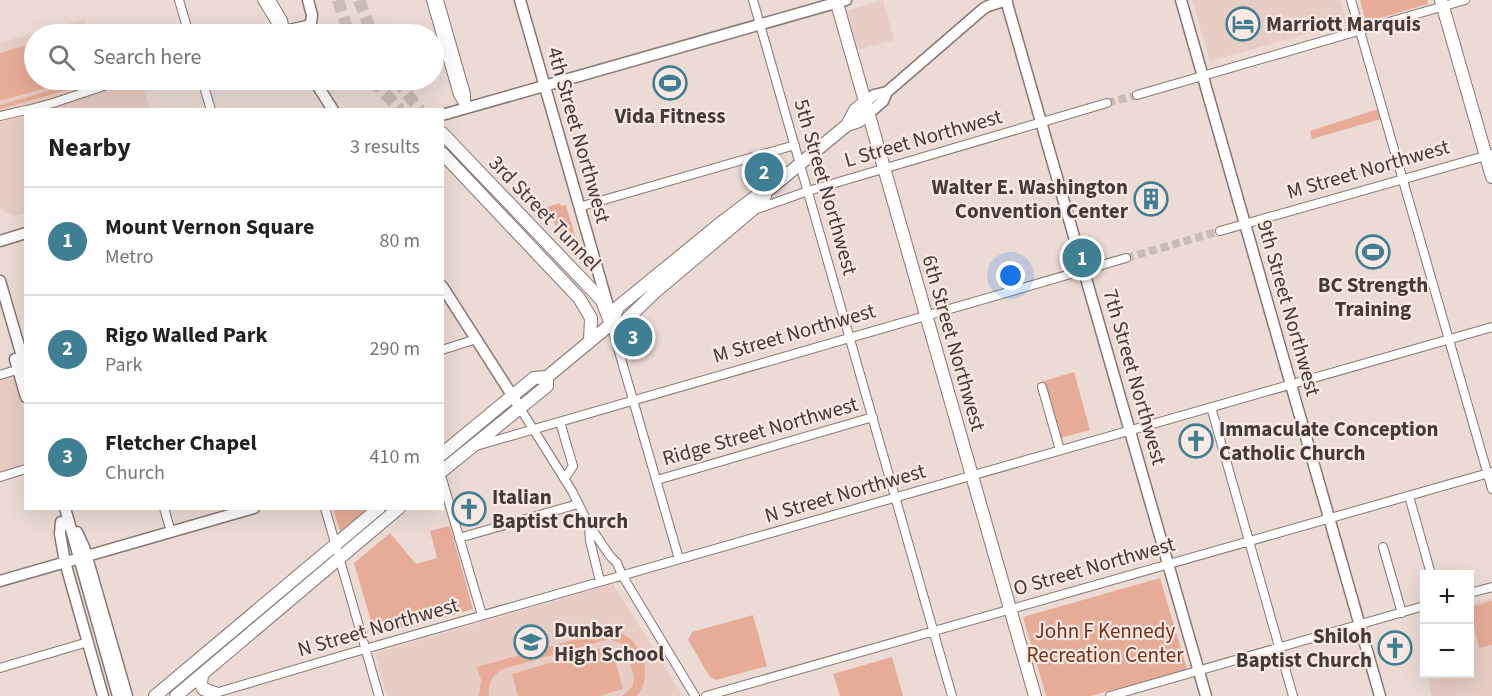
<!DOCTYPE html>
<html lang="en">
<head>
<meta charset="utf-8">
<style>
	:root { --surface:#fff; --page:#f6f6f6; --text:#202124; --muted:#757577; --line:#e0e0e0; --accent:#3f7f93 }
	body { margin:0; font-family:"Source Sans 3",sans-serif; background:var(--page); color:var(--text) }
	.controls { position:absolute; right:18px; bottom:18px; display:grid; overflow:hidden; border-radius:0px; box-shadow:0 6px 24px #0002 }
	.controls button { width:54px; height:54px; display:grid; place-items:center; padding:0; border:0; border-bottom:2px solid var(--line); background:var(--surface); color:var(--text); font:30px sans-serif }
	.you { position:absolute; left:1011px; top:276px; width:21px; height:21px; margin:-15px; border:4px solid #fff; border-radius:50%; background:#1a73e8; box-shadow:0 0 0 9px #1a73e833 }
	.badge { display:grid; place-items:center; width:39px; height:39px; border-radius:50%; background:var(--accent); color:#fff; font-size:20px; font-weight:700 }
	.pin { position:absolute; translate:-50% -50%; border:3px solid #fff; box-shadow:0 2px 6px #0006 }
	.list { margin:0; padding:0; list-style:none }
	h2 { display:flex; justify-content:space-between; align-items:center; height:78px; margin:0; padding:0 24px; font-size:26px }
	h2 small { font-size:20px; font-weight:400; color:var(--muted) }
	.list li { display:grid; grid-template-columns:39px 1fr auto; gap:18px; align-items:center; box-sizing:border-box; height:108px; padding:0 24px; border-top:2px solid var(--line) }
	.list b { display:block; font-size:22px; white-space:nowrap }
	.list p { margin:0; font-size:20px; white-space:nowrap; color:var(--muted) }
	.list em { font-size:20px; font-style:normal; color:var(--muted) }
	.icon { flex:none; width:33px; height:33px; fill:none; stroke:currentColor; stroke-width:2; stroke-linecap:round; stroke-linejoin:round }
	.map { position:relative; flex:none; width:1492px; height:696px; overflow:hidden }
	.search { position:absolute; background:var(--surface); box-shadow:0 6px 24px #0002; left:24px; top:24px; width:420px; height:66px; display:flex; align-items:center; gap:15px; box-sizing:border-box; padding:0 21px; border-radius:33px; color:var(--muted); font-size:22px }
	.panel { position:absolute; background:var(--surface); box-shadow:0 6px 24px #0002; left:24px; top:108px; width:420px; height:402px; border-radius:0px }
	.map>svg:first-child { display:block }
	.built { fill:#e7cdc4 }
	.green { fill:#e7ac97 }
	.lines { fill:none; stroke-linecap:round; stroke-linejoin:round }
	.minor-tunnel { stroke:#cabbb6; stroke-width:8; stroke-dasharray:8 4; stroke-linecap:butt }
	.highway-tunnel { stroke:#cabbb6; stroke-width:12; stroke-dasharray:12 6; stroke-linecap:butt }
	.minor-casing { stroke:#877772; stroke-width:10 }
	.major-casing { stroke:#877772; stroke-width:13 }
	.highway-casing { stroke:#877772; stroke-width:14 }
	.minor { stroke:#fff; stroke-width:8 }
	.major { stroke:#fff; stroke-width:10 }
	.highway { stroke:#fff; stroke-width:12 }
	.labels { text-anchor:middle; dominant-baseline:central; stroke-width:4.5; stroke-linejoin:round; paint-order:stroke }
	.poi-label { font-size:21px; font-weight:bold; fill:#423b39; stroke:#fae8e2; text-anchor:start }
	.street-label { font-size:21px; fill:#423b39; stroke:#fae8e2 }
	.park-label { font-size:21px; fill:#753015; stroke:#fae8e2 }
</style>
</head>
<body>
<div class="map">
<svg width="1492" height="696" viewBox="0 0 1492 696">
	<rect width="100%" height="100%" fill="#ecdbd5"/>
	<path class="built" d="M883 0 894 40 858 50 847 11Z
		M1192 0H1340L1347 23 1210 61Z
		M85 19 90 34H34V80H102L106 92 127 86 142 84 150 109 26 110 25 213 11 217 12 215 1 210 0 206V43Z
		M14 375 25 417V465L0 473V378Z
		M613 584 683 696H387L375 653Z
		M1492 598V696H1432L1426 674H1470V604Z"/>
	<path class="green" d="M1360 0H1427L1428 4 1366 22Z
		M34 43V80H74L0 101V53Z
		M85 80H95L96 82 0 109V105Z
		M1378 109 1381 119 1312 139 1310 131Z
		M560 203 561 206 566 205 582 259 544 210 547 207Z
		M1074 372 1090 430 1053 440 1037 383Z
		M333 509V508L368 509 340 531Z
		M450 526 473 609 439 619 435 618 375 635 354 563 390 533 416 564 437 558 430 531Z
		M1160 578 1187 669 1091 696H1046L1023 617Z
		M1492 601V645L1479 648 1470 607Z
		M753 615 767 666 716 680 710 677 688 640 692 632Z
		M611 629C640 635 656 672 637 696H622L633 686 634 676 630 664H635L633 659 629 660 623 644 609 639 503 669C492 674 488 685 489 696H479L481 680 477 667Z
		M611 645 623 689 599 696H518L512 674Z
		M892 657 903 696H840L833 674Z"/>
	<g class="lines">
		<path class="minor-tunnel" d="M1107 103 1137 95
			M1126 258 1220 231"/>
		<path class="highway-tunnel" d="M338 0 349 34
			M359 0 372 34
			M373 80 400 110
			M396 80 420 110"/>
		<g class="minor-casing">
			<path id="minor" d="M179 0 189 34
				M262 0 276 23 285 31
				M271 0 283 20 285 31
				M431 0 458 95 466 108
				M439 0 466 94V108
				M753 0 952 696
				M1351 0 1492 489
				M202 80 211 110
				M1137 95 1465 0
				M27 110 53 103 110 84
				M0 116 26 110
				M579 207 795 145
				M754 210 808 191 1107 103
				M1220 231 1492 154
				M611 324 679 559
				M442 350 476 339
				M0 375 23 368
				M1042 387 1060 450
				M1211 407 1293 696
				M520 408 572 491 589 525 610 556 617 563 622 575 695 696
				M560 422 573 466 567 475
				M476 446 1126 258
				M0 477 26 469
				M442 479 482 615
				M657 480 873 417
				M1409 496 1431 574
				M164 508 171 532
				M325 508 379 696
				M589 526 590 541 600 581
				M459 538 578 504
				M1383 547 1402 613
				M1470 593 1492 587
				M0 668 88 642
				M212 694 358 651 1492 327
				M706 696 1492 472
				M1110 696 1424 606"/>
		</g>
		<g class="major-casing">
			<path id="major" d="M520 0 608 306
				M1006 0 1206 696
				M1181 0 1380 696
				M287 34 285 31 307 26 311 23 312 15 308 0
				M314 80 333 110
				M865 102 874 95 887 92
				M868 114 883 101 887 92 983 9 988 6 1007 0
				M442 115 846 0
				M0 241 26 233
				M0 281 26 370
				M442 286 517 403
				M15 359 26 397
				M65 508 118 696
				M61 522 60 534 65 562 103 696
				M77 532 84 547 127 696
				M0 581 254 508"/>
		</g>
		<g class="highway-casing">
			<path id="highway" d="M836 0 1035 696
				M1441 0 1492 177
				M847 125 855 110 865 102
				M442 133 596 294 602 301 611 324
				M442 153 579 298 591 318 590 341
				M611 324 623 323 654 293 751 211 763 200 765 196
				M442 454 534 378 547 377 611 324 618 307 722 222 759 194 766 192 847 125 859 121 868 114
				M442 471 547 386V377
				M202 675 201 684 203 689 215 693
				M155 696 379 508
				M176 696 399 508"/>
		</g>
		<use href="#minor" class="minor"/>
		<use href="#major" class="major"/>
		<use href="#highway" class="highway"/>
	</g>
	<defs>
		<g id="hotel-ring" transform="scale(1.725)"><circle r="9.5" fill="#fae8e2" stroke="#3f7f93" stroke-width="1.5"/><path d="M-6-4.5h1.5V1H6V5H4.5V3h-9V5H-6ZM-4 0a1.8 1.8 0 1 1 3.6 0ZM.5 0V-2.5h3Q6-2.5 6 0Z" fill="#3f7f93"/></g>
		<g id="stadium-ring" transform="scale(1.725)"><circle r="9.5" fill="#fae8e2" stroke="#3f7f93" stroke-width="1.5"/><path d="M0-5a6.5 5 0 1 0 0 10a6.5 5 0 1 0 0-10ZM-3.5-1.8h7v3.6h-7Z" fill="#3f7f93"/></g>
		<g id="building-ring" transform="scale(1.725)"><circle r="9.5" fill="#fae8e2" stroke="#3f7f93" stroke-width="1.5"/><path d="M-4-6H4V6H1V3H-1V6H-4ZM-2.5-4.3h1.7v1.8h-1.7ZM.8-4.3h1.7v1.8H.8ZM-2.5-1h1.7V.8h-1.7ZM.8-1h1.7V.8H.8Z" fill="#3f7f93"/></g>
		<g id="church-ring" transform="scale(1.725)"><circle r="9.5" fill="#fae8e2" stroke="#3f7f93" stroke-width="1.5"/><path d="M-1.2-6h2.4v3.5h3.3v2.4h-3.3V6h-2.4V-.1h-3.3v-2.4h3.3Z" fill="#3f7f93"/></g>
		<g id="school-ring" transform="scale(1.725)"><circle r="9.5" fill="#fae8e2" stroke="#3f7f93" stroke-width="1.5"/><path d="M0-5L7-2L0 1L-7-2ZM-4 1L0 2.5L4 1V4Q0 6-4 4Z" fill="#3f7f93"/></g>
	</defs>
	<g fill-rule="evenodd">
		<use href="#hotel-ring" x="1243" y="24"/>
		<use href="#stadium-ring" x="670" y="83"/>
		<use href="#building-ring" x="1151" y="199"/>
		<use href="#stadium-ring" x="1373" y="252"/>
		<use href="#church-ring" x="1196" y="441"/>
		<use href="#church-ring" x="469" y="509"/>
		<use href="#school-ring" x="531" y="642"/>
		<use href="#church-ring" x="1395" y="648"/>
	</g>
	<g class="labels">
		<g class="poi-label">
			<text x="1266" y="24">Marriott Marquis</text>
			<text x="670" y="116" text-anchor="middle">Vida Fitness</text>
			<text x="1128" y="187" text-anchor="end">Walter E. Washington<tspan x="1128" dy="24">Convention Center</tspan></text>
			<text x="1373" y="285" text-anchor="middle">BC Strength<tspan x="1373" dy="24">Training</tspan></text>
			<text x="1219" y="429">Immaculate Conception<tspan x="1219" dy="24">Catholic Church</tspan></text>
			<text x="492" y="497">Italian<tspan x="492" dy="24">Baptist Church</tspan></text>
			<text x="554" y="630">Dunbar<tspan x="554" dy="24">High School</tspan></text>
			<text x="1372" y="636" text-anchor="end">Shiloh<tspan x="1372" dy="24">Baptist Church</tspan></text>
		</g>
		<g class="street-label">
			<text transform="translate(579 135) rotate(74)">4th Street Northwest</text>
			<text transform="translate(923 138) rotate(-16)">L Street Northwest</text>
			<text transform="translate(1368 169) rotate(-16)">M Street Northwest</text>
			<text transform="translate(826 187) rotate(74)">5th Street Northwest</text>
			<text transform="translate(545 213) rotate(46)">3rd Street Tunnel</text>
			<text transform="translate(1289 308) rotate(74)">9th Street Northwest</text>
			<text transform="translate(794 333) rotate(-16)">M Street Northwest</text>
			<text transform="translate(954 343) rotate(74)">6th Street Northwest</text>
			<text transform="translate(1135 377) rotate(74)">7th Street Northwest</text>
			<text transform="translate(760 431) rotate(-16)">Ridge Street Northwest</text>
			<text transform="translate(845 493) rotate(-16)">N Street Northwest</text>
			<text transform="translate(1094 566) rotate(-16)">O Street Northwest</text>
			<text transform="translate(378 627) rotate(-16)">N Street Northwest</text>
		</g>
		<g class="park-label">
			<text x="1105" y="631">John F Kennedy<tspan x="1105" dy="24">Recreation Center</tspan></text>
		</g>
	</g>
</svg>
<div class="controls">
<button>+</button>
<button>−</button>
</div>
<div class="you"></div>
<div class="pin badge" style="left:1082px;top:258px">1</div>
<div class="pin badge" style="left:764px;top:172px">2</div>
<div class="pin badge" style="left:633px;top:337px">3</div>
<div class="search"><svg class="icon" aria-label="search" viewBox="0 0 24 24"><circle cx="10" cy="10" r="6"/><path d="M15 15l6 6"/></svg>Search here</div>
<section class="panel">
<h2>Nearby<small>3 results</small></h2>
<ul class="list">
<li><span class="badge">1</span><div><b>Mount Vernon Square</b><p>Metro</p></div><em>80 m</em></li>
<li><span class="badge">2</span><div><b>Rigo Walled Park</b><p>Park</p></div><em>290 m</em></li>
<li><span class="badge">3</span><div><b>Fletcher Chapel</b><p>Church</p></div><em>410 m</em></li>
</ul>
</section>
</div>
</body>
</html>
